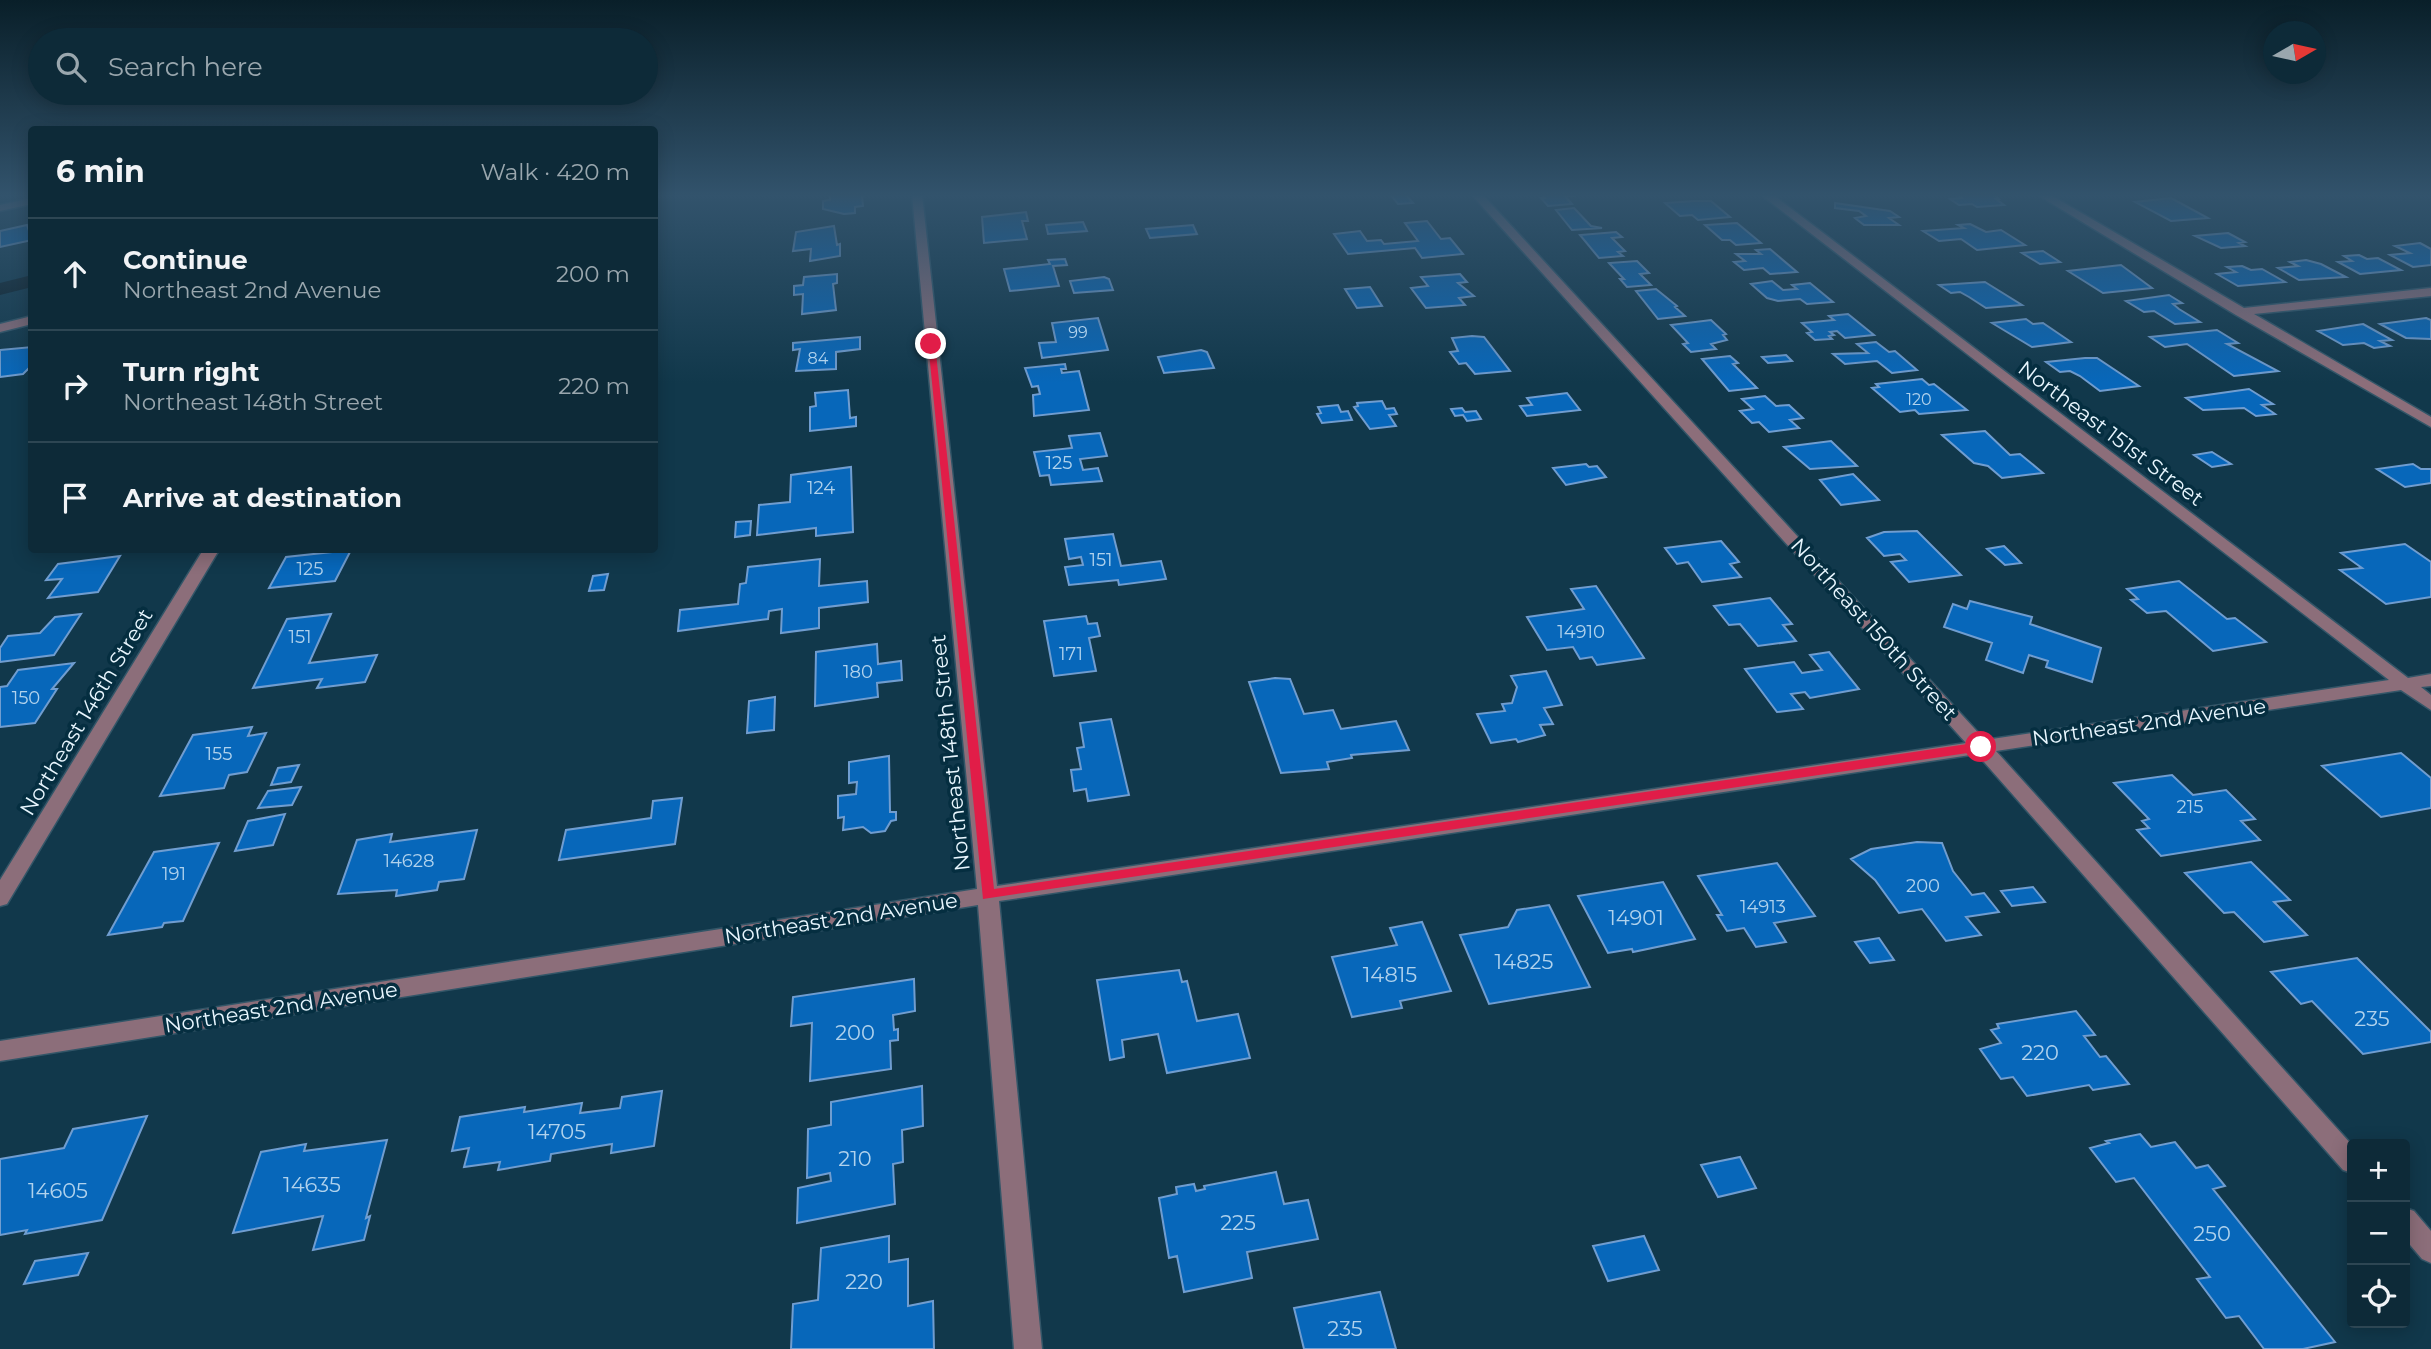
<!DOCTYPE html>
<html lang="en">
<head>
<meta charset="utf-8">
<style>
	:root { --surface:#0d2a38; --page:#1b3643; --text:#f1f3f6; --muted:#9aa7ae; --line:#2d4653 }
	body { margin:0; font-family:Montserrat,sans-serif; background:var(--page); color:var(--text) }
	.controls { position:absolute; right:21px; bottom:21px; display:grid; overflow:hidden; border-radius:7px; box-shadow:0 4px 18px #0003 }
	.controls button { width:63px; height:63px; display:grid; place-items:center; padding:0; border:0; border-bottom:2px solid var(--line); background:var(--surface); color:var(--text); font:35px sans-serif }
	.compass { position:absolute; left:2263px; top:21px; width:63px; height:63px; border-radius:50%; background:var(--surface); box-shadow:0 4px 18px #0003; rotate:81deg }
	.stop { position:absolute; width:21px; height:21px; margin:-16px; border:5px solid #e11d48; border-radius:50%; background:#fff }
	.stop.end { background:#e11d48; border-color:#fff; box-shadow:0 2px 7px #0008 }
	.list { margin:0; padding:0; list-style:none }
	h2 { display:flex; justify-content:space-between; align-items:center; height:91px; margin:0; padding:0 28px; font-size:30px }
	h2 small { font-size:23px; font-weight:400; color:var(--muted) }
	.list li { display:grid; grid-template-columns:46px 1fr auto; gap:21px; align-items:center; box-sizing:border-box; height:112px; padding:0 28px; border-top:2px solid var(--line) }
	.list b { display:block; font-size:26px; white-space:nowrap }
	.list p { margin:0; font-size:23px; white-space:nowrap; color:var(--muted) }
	.list em { font-size:23px; font-style:normal; color:var(--muted) }
	.icon { flex:none; width:38px; height:38px; fill:none; stroke:currentColor; stroke-width:2; stroke-linecap:round; stroke-linejoin:round }
	.map { position:relative; flex:none; width:2431px; height:1349px; overflow:hidden }
	.search { position:absolute; background:var(--surface); box-shadow:0 4px 18px #0003; left:28px; top:28px; width:630px; height:77px; display:flex; align-items:center; gap:18px; box-sizing:border-box; padding:0 24px; border-radius:38px; color:var(--muted); font-size:26px }
	.panel { position:absolute; background:var(--surface); box-shadow:0 4px 18px #0003; left:28px; top:126px; width:630px; height:427px; border-radius:7px }
	.map>svg:first-child { display:block }
	.lines { fill:none; stroke-linecap:round; stroke-linejoin:round }
	.canal { fill:#091c25; fill-rule:evenodd }
	.building { fill:#0767ba; stroke:#709dd0; stroke-width:2 }
	.minor-casing { stroke:#335668; stroke-width:3 }
	.minor { fill:#8c6e7a; fill-rule:evenodd }
	.route { fill:#e11d48 }
	.labels { text-anchor:middle; dominant-baseline:central; stroke-width:7; stroke-linejoin:round; paint-order:stroke }
	.far-number-label { font-size:16px; fill:#b0d2ed }
	.number-label { font-size:18px; fill:#b0d2ed }
	.street-label { font-size:21px; fill:#e8f6fe; stroke:#052e40 }
	.near-number-label { font-size:21px; fill:#b0d2ed }
</style>
</head>
<body>
<div class="map">
<svg width="2431" height="1349" viewBox="0 0 2431 1349">
	<rect width="100%" height="100%" fill="#11384b"/>
	<g class="lines">
		<path class="canal" d="M32 275V287L0 295V283Z"/>
	</g>
	<path class="building" d="M830 194H866V195L862 196 863 206 855 207V213L844 214 823 209V201L830 200Z
		M1390 194H1410L1406 195 1413 203 1398 204Z
		M1542 194H1573L1574 196H1565L1572 204 1548 206 1541 198H1545Z
		M1957 194H1994L1999 199H1996L2004 205 1977 207 1972 204 1959 205 1950 199 1962 198Z
		M2171 198 2208 218 2171 221 2135 202Z
		M1694 201H1711L1730 217 1698 220 1692 215 1680 216 1665 203Z
		M1835 203 1890 211 1899 217 1889 218 1899 225H1864L1855 218 1866 216 1859 211 1835 208Z
		M1574 208 1591 226 1602 228 1572 230 1556 210Z
		M1026 212 1028 221H1022L1027 239 984 243 982 217Z
		M1427 221 1441 239 1450 238 1463 254 1422 258 1415 248 1348 254 1334 234 1360 231 1367 241 1381 240 1384 244 1418 241 1405 223Z
		M1083 222 1087 231 1048 234 1046 225Z
		M1737 223 1761 243 1736 245 1730 240H1722L1705 225Z
		M1970 224 1986 232 2001 230 2025 245 1977 250 1961 239 1939 241 1923 231 1964 228 1958 225Z
		M27 225 32 240 0 247V231Z
		M1193 225 1197 234 1150 238 1146 229Z
		M834 226 837 245 840 244V256L810 261 811 249 793 251 796 232Z
		M1616 232 1622 237 1612 238 1625 251 1618 252 1623 256 1599 258 1580 235Z
		M2228 233 2245 242 2239 243 2245 246 2221 248 2195 236Z
		M2420 243 2431 249V265L2413 267 2390 255 2410 253 2395 246Z
		M1770 249 1797 272 1770 274 1763 268 1744 270 1734 262 1745 261 1736 254H1761L1756 250Z
		M2043 251 2060 262 2040 264 2022 253Z
		M2359 255 2367 259 2378 258 2401 270 2360 274 2338 262 2352 261 2344 256Z
		M1065 259 1067 265 1053 266 1059 286 1010 291 1004 269 1050 264 1048 260Z
		M2306 260 2321 264 2346 277 2299 280 2278 268 2298 266 2290 262Z
		M1637 261 1649 273 1640 274 1651 285 1627 287 1620 279H1624L1609 263Z
		M2121 265 2152 288 2103 293 2068 271Z
		M2242 266 2251 270 2262 269 2285 282 2238 286 2217 274 2236 272 2227 267Z
		M837 274V283L833 284 836 310 802 314 803 294 794 295V286L803 285 804 277Z
		M1460 274 1467 282 1458 283 1474 296 1459 298 1465 305 1426 308 1411 288 1428 286 1421 277Z
		M1104 277 1109 279 1113 290 1074 293 1070 281Z
		M1772 281 1783 290 1797 289 1792 285 1810 283 1833 302 1807 304 1800 299 1778 301 1767 298 1751 284Z
		M1985 282 2022 305 1986 308 1969 297 1960 292 1951 293 1939 285Z
		M1370 287 1382 306 1357 308 1345 289Z
		M1656 289 1677 306 1675 307 1685 316 1658 319 1636 291Z
		M2169 295 2182 303 2173 304 2179 309 2200 322 2175 324 2154 311 2144 312 2126 301Z
		M1848 314 1874 335 1845 338 1837 331 1830 332 1834 335 1829 336 1832 339 1815 340 1807 333 1812 332 1802 323 1834 320 1829 316Z
		M1098 318 1108 350 1042 358 1039 343 1056 342 1052 323Z
		M2426 318 2431 320V339L2406 338 2380 324Z
		M2026 319 2033 324 2043 323 2071 342 2032 347 1992 323Z
		M1711 320 1726 334 1723 335 1727 340 1711 344 1716 349 1691 352 1683 344 1688 343 1671 325Z
		M2363 324 2392 340 2380 341 2390 346 2374 348 2364 343 2343 345 2318 331Z
		M2217 330 2238 343 2227 344 2278 371 2234 376 2187 344 2165 347 2150 337Z
		M1472 336 1484 337 1510 371 1475 374 1466 363 1459 364 1450 352 1458 351 1452 338Z
		M860 337V349L836 352V369L796 371 800 349 793 350V343Z
		M1876 342 1889 352 1895 351 1917 370 1892 373 1877 361 1845 364 1833 354 1868 353 1857 344Z
		M32 347V365L23 374 0 377V350Z
		M1201 350 1207 352 1214 368 1164 373 1158 357Z
		M1786 355 1792 361 1768 363 1762 357Z
		M1730 356 1738 363 1733 364 1757 388 1729 391 1702 359Z
		M2085 358H2097L2139 386 2100 391 2080 376 2070 371 2060 372 2046 362Z
		M1065 364 1066 369H1061L1062 373 1079 371 1089 410 1034 416 1033 395 1040 394 1038 386 1032 387 1025 368Z
		M1922 379 1929 385 1934 384 1967 410 1919 414 1915 410 1900 412 1872 388 1879 387 1876 384Z
		M2249 389 2273 404 2262 405 2275 414 2256 416 2244 408 2203 410 2186 398Z
		M848 390 850 418 856 417V426L810 431V407L816 406 815 393Z
		M1567 393 1580 410 1527 416 1520 406 1532 405 1527 398Z
		M1765 396 1776 406 1789 405 1803 418 1790 420 1799 428 1769 432 1759 422 1752 423 1740 411 1753 409 1742 399Z
		M1382 401 1386 409 1394 408 1397 414 1389 415 1396 426 1370 429 1354 407 1358 406 1357 403Z
		M1338 405 1341 412 1348 411 1352 420 1322 423 1317 414 1321 413 1318 407Z
		M1462 408 1465 412 1476 411 1481 419 1467 421 1463 415 1455 416 1451 409Z
		M1985 431 2010 455 2020 454 2043 473 2002 478 1988 466 1974 463 1942 435Z
		M1100 433 1107 456 1080 459 1083 470 1098 468 1102 481 1051 485 1049 475 1040 476 1034 452 1072 448 1069 436Z
		M1831 441 1857 466 1810 469 1784 447Z
		M2212 452 2231 464 2212 467 2194 455Z
		M1586 464 1589 467 1597 466 1606 477 1566 485 1553 468Z
		M2413 464 2421 469H2431V483L2405 487 2377 469Z
		M851 467 853 532 816 536V528L757 535 759 505 790 502 791 475Z
		M1853 474 1879 500 1841 505 1820 480Z
		M751 521 750 535 735 537 736 522Z
		M1917 531 1961 575 1909 582 1891 562 1906 560 1900 554 1884 556 1867 538 1884 532Z
		M1113 534 1121 566 1161 561 1166 579 1119 585 1118 580 1069 585 1065 567 1083 565 1081 557 1069 559 1065 539Z
		M1721 541 1739 562 1730 564 1741 577 1702 582 1688 562 1677 564 1665 548Z
		M2405 544 2431 562V597L2386 604 2340 570 2362 568 2341 553Z
		M2004 546 2021 563 2005 565 1987 549Z
		M351 550 335 581 269 588 286 557Z
		M120 556 98 592 48 598 62 579 46 580 58 564Z
		M820 559 819 586 867 581 868 602 819 608V628L781 633 782 609 769 611 768 619 678 631 680 610 738 604 740 584 746 583 748 567Z
		M608 574 604 590 589 591 593 576Z
		M2179 581 2227 619 2235 618 2266 642 2213 651 2166 611 2147 613 2131 600 2138 599 2127 589Z
		M1596 586 1644 658 1597 665 1592 657 1580 659 1573 647 1547 650 1527 617 1584 609 1571 589Z
		M1770 598 1792 624 1783 625 1796 641 1758 646 1740 624 1729 625 1714 606Z
		M1970 601 2032 617 2030 624 2101 648 2092 682 2046 667 2048 661 2029 655 2023 673 1986 660 1992 643 1944 627 1953 604 1967 609Z
		M81 614 54 655 0 662V648L8 636 40 633 55 617Z
		M331 614 309 663 377 655 365 682 317 688 322 679 253 688 287 619Z
		M1086 616 1088 624 1097 623 1100 636 1089 638 1096 671 1054 676 1044 621Z
		M877 644 878 664 901 661 902 680 877 683 878 697 815 706 816 652Z
		M1829 652 1859 689 1810 698 1805 692 1791 694 1803 709 1777 712 1745 669 1794 662 1802 673 1822 670 1810 655Z
		M74 663 52 689H57L35 723 0 727V687L7 686 18 670Z
		M1546 671 1562 705 1544 708 1553 724 1540 725 1545 735 1518 742 1516 739 1491 743 1477 714 1505 711 1502 704 1512 703 1517 687 1511 676Z
		M1275 678 1290 679 1304 714 1333 710 1341 729 1396 721 1409 750 1351 755 1352 758 1327 762 1329 769 1281 773 1249 682Z
		M775 697 774 730 747 733 749 701Z
		M1111 719 1129 795 1088 801 1086 789 1074 791 1071 770 1081 769 1077 748 1084 747 1080 723Z
		M252 727 248 736 266 733 247 772 229 775 224 788 160 796 193 735Z
		M2401 753 2431 778V808L2381 817 2322 766Z
		M889 756 890 812H896V820L891 821 885 831 871 833 863 827 843 830 844 817 838 818V796L856 794 857 782 849 783V762Z
		M299 765 291 782 271 785 278 768Z
		M2172 775 2193 795 2226 790 2255 819 2241 821 2260 840 2161 856 2137 830 2149 828 2142 821 2149 819 2114 783Z
		M301 787 292 805 258 808 268 791Z
		M682 798 675 844 559 860 566 830 651 818 653 801Z
		M285 814 273 845 235 851 248 821Z
		M477 830 464 879 439 882 437 890 396 896 397 890 338 894 357 840 392 834 390 842Z
		M1917 842 1942 843 1953 871 1972 895 1984 893 1999 912 1966 917 1981 935 1946 941 1922 909 1899 913 1875 880 1851 859 1871 849Z
		M219 843 183 921 164 923 162 927 108 935 154 852Z
		M2251 862 2290 900 2274 902 2307 935 2264 942 2234 912 2224 913 2185 873Z
		M1777 863 1815 916 1774 923 1786 942 1756 947 1744 928 1727 931 1717 915H1722L1698 876Z
		M1663 882 1695 939 1633 952 1632 949 1608 953 1578 896Z
		M2033 887 2045 902 2012 906 2001 891Z
		M1549 905 1590 987 1489 1004 1460 935 1508 927 1517 910Z
		M1422 922 1451 991 1400 1001 1402 1008 1352 1017 1332 957 1397 945 1390 928Z
		M1879 938 1894 960 1870 963 1855 942Z
		M2357 958 2431 1032V1042L2363 1054 2312 1001 2301 1004 2271 972Z
		M1179 970 1182 982 1187 981 1197 1021 1238 1014 1250 1058 1167 1073 1158 1034 1122 1040 1124 1057 1110 1060 1097 980Z
		M914 979 915 1011 893 1015 894 1030 898 1029V1040L890 1041 891 1069 810 1081 812 1023 791 1026 793 997Z
		M2076 1011 2095 1035 2084 1036 2100 1057 2106 1056 2129 1084 2093 1090 2089 1085 2027 1096 2013 1077 2001 1079 1980 1049 2001 1043 1991 1030 1999 1028 1997 1024Z
		M922 1086 923 1126 902 1130 903 1162 893 1164 895 1204 797 1223 798 1188 831 1181 830 1173 807 1178 808 1129 831 1125V1102Z
		M662 1091 654 1146 611 1153 612 1144 551 1154 550 1161 498 1170 500 1162 464 1167 469 1148 452 1151 460 1117 525 1107 524 1112 582 1103 580 1113 620 1108 622 1097Z
		M147 1116 102 1220 25 1234 27 1230 0 1235V1159L64 1148 73 1129Z
		M2140 1134 2151 1147 2175 1142 2196 1168 2208 1165 2225 1186 2213 1189 2335 1342 2303 1349H2264L2239 1316 2226 1318 2197 1279 2210 1277 2134 1178 2116 1182 2090 1148 2109 1143 2106 1141Z
		M387 1140 366 1218 370 1216 364 1240 313 1250 323 1216 233 1233 261 1152 306 1144 304 1151Z
		M1740 1157 1756 1188 1718 1197 1701 1165Z
		M1276 1172 1284 1204 1308 1200 1318 1239 1247 1252 1252 1278 1184 1292 1177 1256 1169 1258 1159 1198 1177 1194 1176 1187 1194 1184 1196 1191 1205 1189 1204 1186Z
		M889 1236V1262L908 1259V1306L933 1301 934 1349H791L793 1304 818 1300 821 1248Z
		M1644 1236 1659 1270 1608 1281 1593 1246Z
		M88 1253 78 1275 24 1284 35 1261Z
		M1380 1292 1396 1349H1304L1294 1308Z"/>
	<g class="lines">
		<g class="minor-casing">
			<path id="minor" d="M912 194H922L997 886 1966 743 1471 194H1482L1985 740 2389 680 1760 194H1772L2408 678 2431 674V686L2421 687 2431 695V710L2401 690 1996 751 2352 1145V1173L2343 1170 1977 754 999 901 1042 1349H1014L978 905 0 1061V1041L977 889Z
				M2036 194H2049L2244 308 2431 288V296L2254 314 2431 417V427L2236 315Z
				M32 198V204L0 211V205Z
				M32 316V324L0 332V324Z
				M203 550H219L7 904 0 906V880Z
				M2405 1208 2414 1211 2431 1231V1263L2422 1259 2405 1239Z"/>
		</g>
		<use href="#minor" class="minor"/>
	</g>
	<linearGradient id="sky" x2="0" y2="1"><stop stop-color="#091f29"/><stop offset="0.51" stop-color="#32536c"/><stop offset="1" stop-color="#32536c" stop-opacity="0"/></linearGradient>
	<rect width="2431" height="383" fill="url(#sky)"/>
	<path class="route" d="M928 342 935 344 994 889 1981 742 1987 747 1981 751 983 899Z"/>
	<g class="labels">
		<g class="far-number-label">
			<text x="1078" y="332">99</text>
			<text x="818" y="358">84</text>
			<text x="1919" y="399">120</text>
		</g>
		<g class="number-label">
			<text x="1059" y="463">125</text>
			<text x="821" y="488">124</text>
			<text x="1101" y="560">151</text>
			<text x="310" y="569">125</text>
			<text x="1581" y="632">14910</text>
			<text x="300" y="637">151</text>
			<text x="1071" y="654">171</text>
			<text x="858" y="672">180</text>
			<text x="26" y="698">150</text>
			<text x="219" y="754">155</text>
			<text x="2190" y="807">215</text>
			<text x="409" y="861">14628</text>
			<text x="174" y="874">191</text>
			<text x="1923" y="886">200</text>
			<text x="1763" y="907">14913</text>
		</g>
		<g class="street-label">
			<text transform="translate(2111 433) rotate(37)">Northeast 151st Street</text>
			<text transform="translate(1874 629) rotate(48)">Northeast 150th Street</text>
			<text transform="translate(86 712) rotate(-59)">Northeast 146th Street</text>
			<text transform="translate(2149 722) rotate(-8)">Northeast 2nd Avenue</text>
			<text transform="translate(950 753) rotate(-96)">Northeast 148th Street</text>
			<text transform="translate(841 918) rotate(-9)">Northeast 2nd Avenue</text>
			<text transform="translate(281 1007) rotate(-9)">Northeast 2nd Avenue</text>
		</g>
		<g class="near-number-label">
			<text x="1636" y="917">14901</text>
			<text x="1524" y="961">14825</text>
			<text x="1390" y="974">14815</text>
			<text x="2372" y="1018">235</text>
			<text x="855" y="1032">200</text>
			<text x="2040" y="1052">220</text>
			<text x="557" y="1131">14705</text>
			<text x="855" y="1158">210</text>
			<text x="312" y="1184">14635</text>
			<text x="58" y="1190">14605</text>
			<text x="1238" y="1222">225</text>
			<text x="2212" y="1233">250</text>
			<text x="864" y="1281">220</text>
			<text x="1345" y="1328">235</text>
		</g>
	</g>
</svg>
<div class="controls">
<button>+</button>
<button>−</button>
<button><svg class="icon" aria-label="locate" viewBox="0 0 24 24"><circle cx="12" cy="12" r="6"/><path d="M12 2v4M12 18v4M2 12h4M18 12h4"/></svg></button>
</div>
<svg class="compass" viewBox="-18 -18 36 36"><path d="M0-13l5 13h-10z" fill="#e53935"/><path d="M0 13l5-13h-10z" fill="#9aa7ae"/></svg>
<div class="stop" style="left:1981px;top:747px"></div>
<div class="stop end" style="left:931px;top:344px"></div>
<div class="search"><svg class="icon" aria-label="search" viewBox="0 0 24 24"><circle cx="10" cy="10" r="6"/><path d="M15 15l6 6"/></svg>Search here</div>
<section class="panel">
<h2>6 min<small>Walk · 420 m</small></h2>
<ul class="list">
<li><svg class="icon" aria-label="ahead" viewBox="0 0 24 24"><path d="M12 20V5M6 11l6-6 6 6"/></svg><div><b>Continue</b><p>Northeast 2nd Avenue</p></div><em>200 m</em></li>
<li><svg class="icon" aria-label="right" viewBox="0 0 24 24"><path d="M7 20v-9h11M14 6l5 5-5 5"/></svg><div><b>Turn right</b><p>Northeast 148th Street</p></div><em>220 m</em></li>
<li><svg class="icon" aria-label="arrive" viewBox="0 0 24 24"><path d="M6 21V4h12l-3 4 3 4H6"/></svg><div><b>Arrive at destination</b></div></li>
</ul>
</section>
</div>
</body>
</html>
